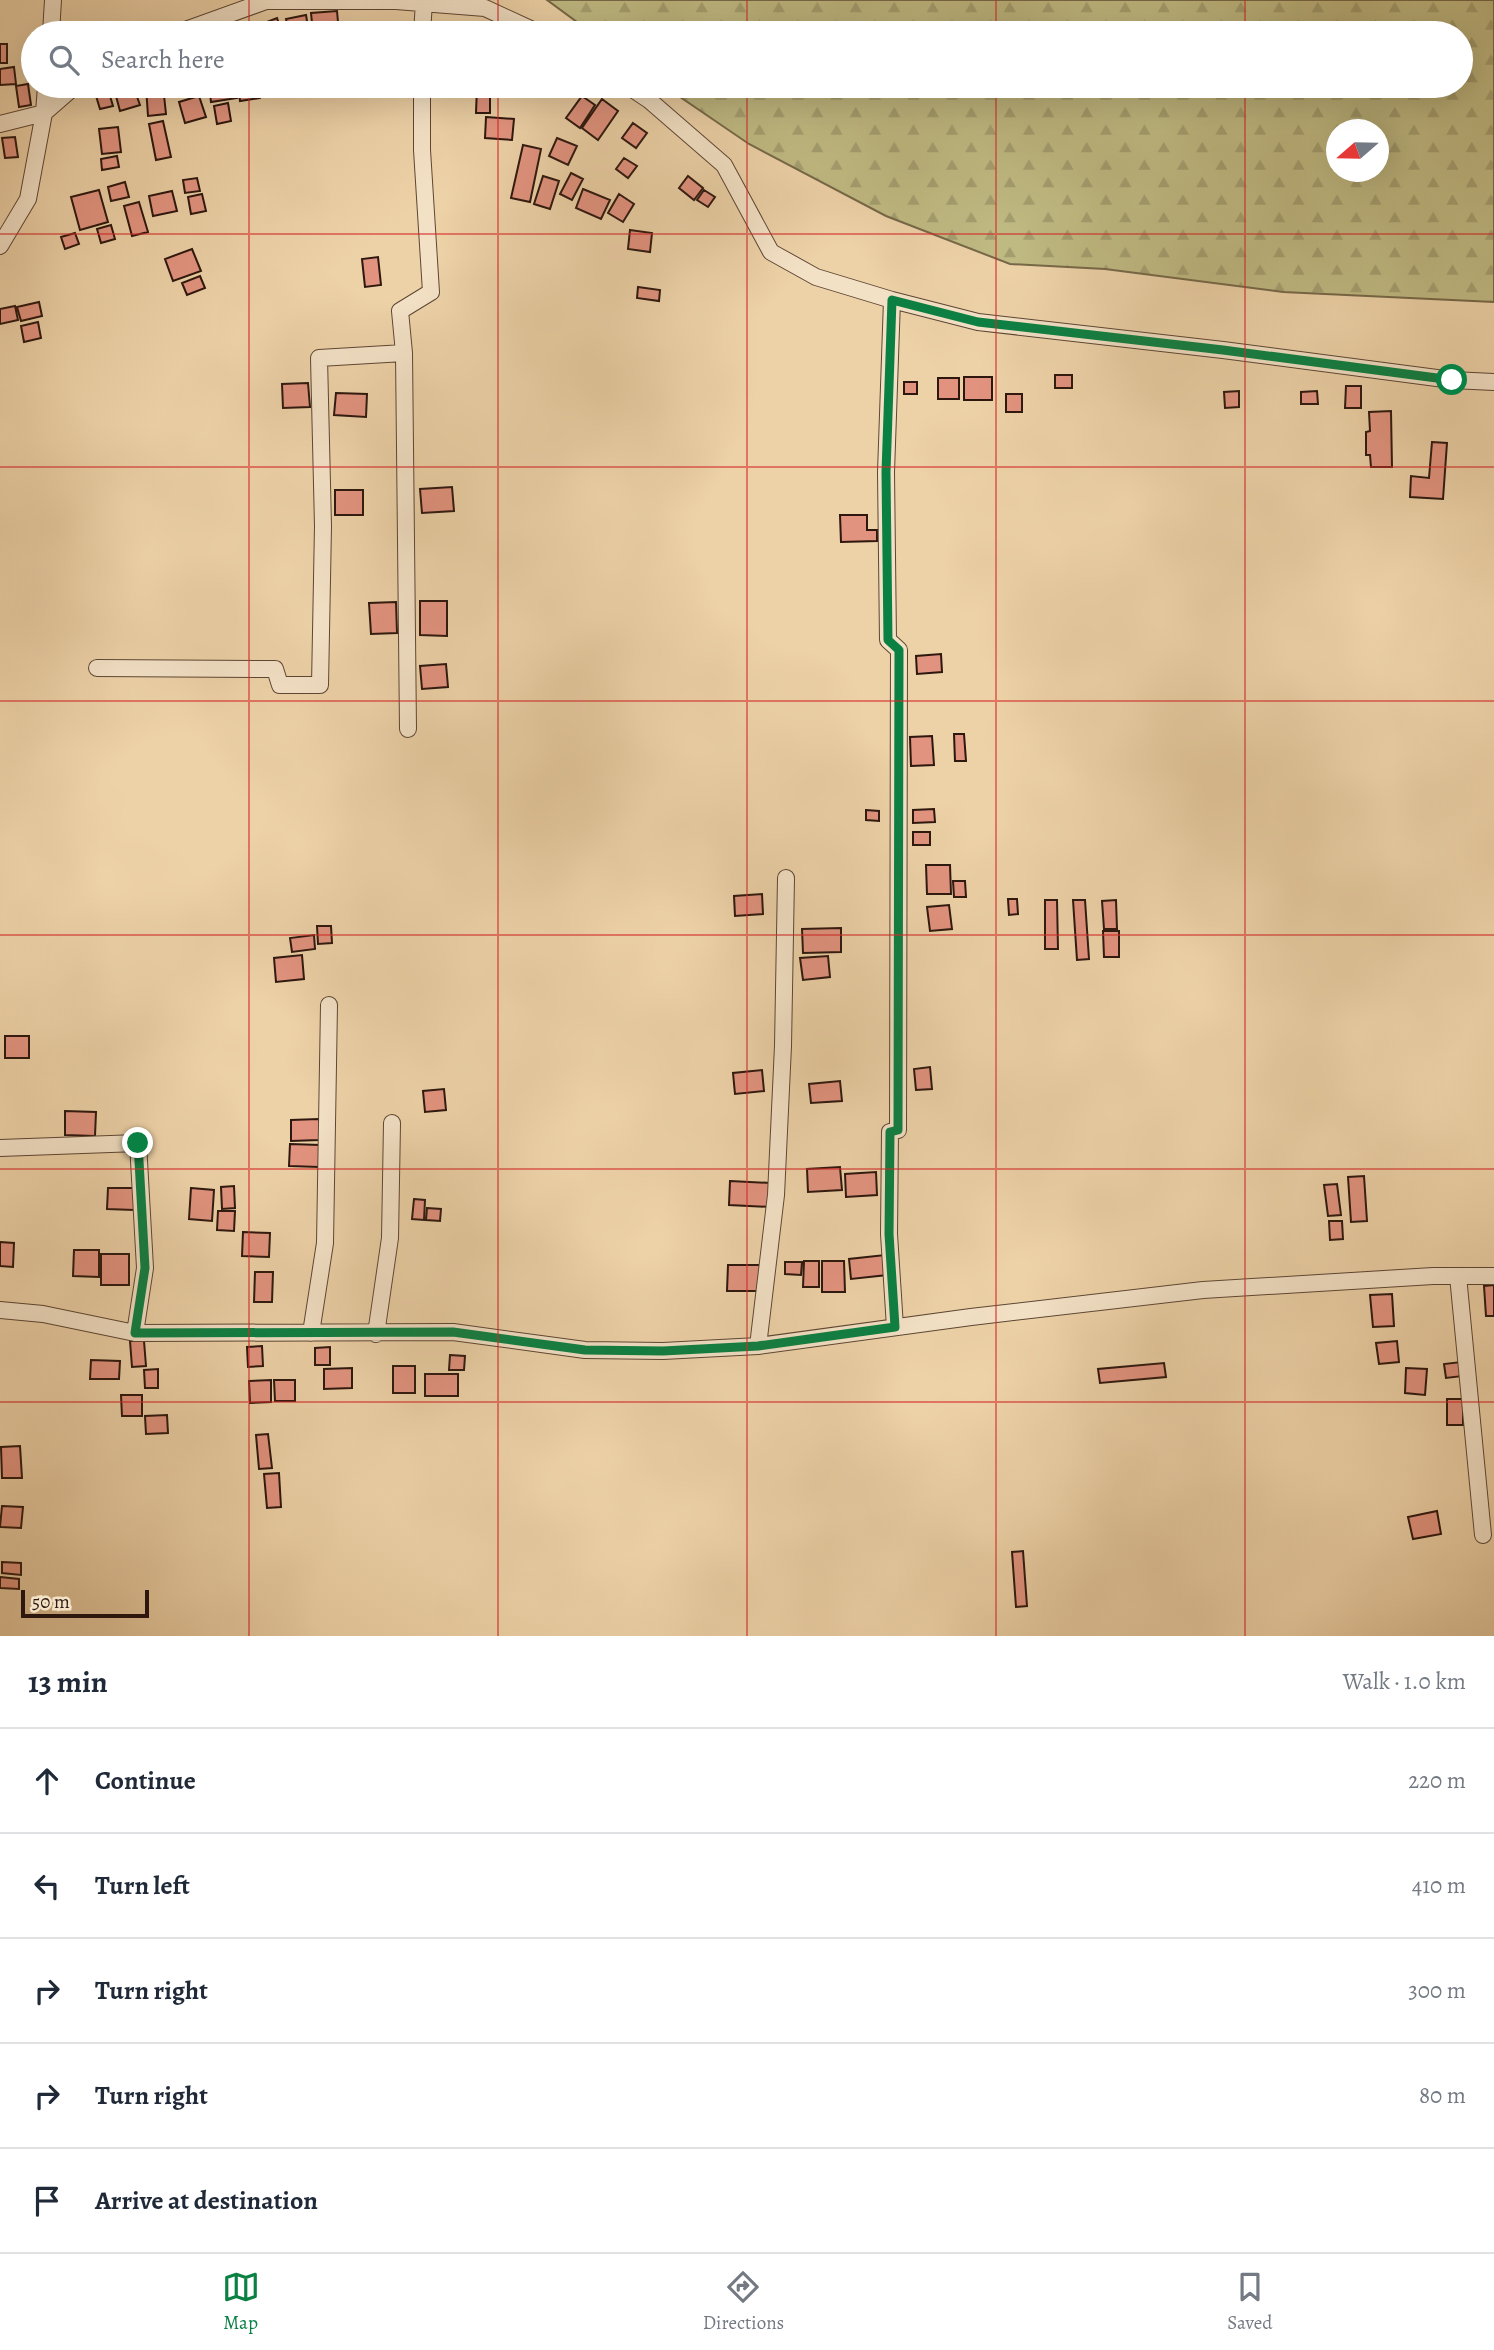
<!DOCTYPE html>
<html lang="en">
<head>
<meta charset="utf-8">
<style>
	:root { --surface:#fff; --page:#f6f6f7; --text:#1f2937; --muted:#747a83; --line:#e0e1e3; --accent:#0b8043 }
	body { margin:0; font-family:Alegreya,serif; background:var(--page); color:var(--text) }
	.compass { position:absolute; left:1326px; top:119px; width:63px; height:63px; border-radius:50%; background:var(--surface); box-shadow:0 7px 28px #0002; rotate:250deg }
	.scale { position:absolute; left:21px; bottom:18px; width:128px; box-sizing:border-box; padding-left:7px; border:4px solid #2d170e; border-top:0; font-size:19px; line-height:24px; white-space:nowrap; color:#2d170e; -webkit-text-stroke:5px #f3e1c6; paint-order:stroke }
	.stop { position:absolute; width:21px; height:21px; margin:-16px; border:5px solid #0b8043; border-radius:50%; background:#fff }
	.stop.end { background:#0b8043; border-color:#fff; box-shadow:0 2px 7px #0008 }
	.list { margin:0; padding:0; list-style:none }
	h2 { display:flex; justify-content:space-between; align-items:center; height:91px; margin:0; padding:0 28px; font-size:30px }
	h2 small { font-size:23px; font-weight:400; color:var(--muted) }
	.list li { display:grid; grid-template-columns:46px 1fr auto; gap:21px; align-items:center; box-sizing:border-box; height:105px; padding:0 28px; border-top:2px solid var(--line) }
	.list b { display:block; font-size:26px; white-space:nowrap }
	.list em { font-size:23px; font-style:normal; color:var(--muted) }
	.icon { flex:none; width:38px; height:38px; fill:none; stroke:currentColor; stroke-width:2; stroke-linecap:round; stroke-linejoin:round }
	.map { position:relative; flex:none; width:1494px; height:1636px; overflow:hidden }
	.search { position:absolute; background:var(--surface); box-shadow:0 7px 28px #0002; left:21px; right:21px; top:21px; height:77px; display:flex; align-items:center; gap:18px; box-sizing:border-box; padding:0 24px; border-radius:38px; color:var(--muted); font-size:26px }
	.sheet { height:616px; background:var(--surface) }
	nav { display:flex; justify-content:space-around; align-items:center; box-sizing:border-box; height:98px; border-top:2px solid var(--line); background:var(--surface); font-size:19px; color:var(--muted) }
	nav a { display:grid; justify-items:center; gap:4px }
	nav .on { color:var(--accent) }
	.map>svg:first-child { display:block }
	.forest { fill:url(#forest-firs); stroke:#766848; stroke-width:2; fill-rule:evenodd }
	.building { fill:#e2937f; stroke:#2d170e; stroke-width:2 }
	.lines { fill:none; stroke-linecap:round; stroke-linejoin:round }
	.minor-casing { stroke:#5d4634; stroke-width:18 }
	.minor { stroke:#f3e1c6; stroke-width:16 }
	.route { stroke:#0b8043; stroke-width:9 }
	.grid { fill:none; stroke:#d62828; stroke-width:2; stroke-opacity:0.55 }
</style>
</head>
<body>
<div class="map">
<svg width="1494" height="1636" viewBox="0 0 1494 1636">
	<defs>
		<pattern id="forest-firs" width="22" height="20" patternUnits="userSpaceOnUse" patternTransform="scale(1.75)"><rect width="22" height="20" fill="#bfb982"/><path d="M5 1l3.5 6h-7zM16 11l3.5 6h-7z" fill="#a49e6f"/></pattern>
	</defs>
	<rect width="100%" height="100%" fill="#edd1a7"/>
	<filter id="stains"><feTurbulence type="fractalNoise" baseFrequency=".00286" numOctaves="4"/><feColorMatrix values="0 0 0 0 .2 0 0 0 0 .09 0 0 0 0 .02 0 0 0 .5 -.17"/></filter>
	<radialGradient id="worn" r=".72"><stop offset=".6" stop-color="#630" stop-opacity="0"/><stop offset="1" stop-color="#630" stop-opacity=".3"/></radialGradient>
	<path class="forest" d="M547 0H1494V302L1283 292 1105 269 1010 264 886 216 749 144 664 86H1461V33H592ZM1336 130H1378V172H1336Z"/>
	<path class="building" d="M337 11 339 33H313L311 13Z
		M306 15 309 33H289L286 19Z
		M277 18 282 33H267L264 23Z
		M0 44H7V63H0Z
		M14 67 16 84 0 85V69Z
		M28 84 31 105 19 107 16 86Z
		M93 86H107L113 106 100 109Z
		M163 86 166 114 148 116 146 87Z
		M209 86H235L237 98 211 102Z
		M238 86H258L260 98 240 101Z
		M477 86H490V113H476Z
		M135 91 140 105 120 111 116 96Z
		M199 96 206 117 185 123 179 102Z
		M582 96 595 105 580 128 566 118Z
		M602 99 618 111 598 140 582 128Z
		M228 103 231 121 217 124 214 106Z
		M486 117 514 119 512 140 485 138Z
		M163 121 171 157 156 160 149 124Z
		M633 123 647 133 636 148 622 138Z
		M118 127 121 152 102 154 99 129Z
		M15 137 18 157 5 158 2 138Z
		M557 138 577 146 568 165 549 156Z
		M523 145 541 149 530 202 511 198Z
		M117 156 119 167 102 170 101 159Z
		M624 158 637 166 628 178 616 169Z
		M571 173 583 179 572 200 560 194Z
		M543 176 559 181 550 209 534 204Z
		M688 176 703 188 694 200 679 188Z
		M197 178 200 191 185 193 183 180Z
		M125 182 129 197 111 201 108 187Z
		M583 189 610 200 601 219 576 208Z
		M99 190 108 222 80 230 71 197Z
		M704 190 715 197 708 207 697 200Z
		M172 191 177 211 153 216 149 196Z
		M202 194 206 211 191 214 188 197Z
		M619 194 634 204 623 222 608 213Z
		M139 202 148 232 132 236 124 206Z
		M111 225 115 239 101 243 97 229Z
		M630 230 652 233 650 252 628 249Z
		M75 233 79 244 65 249 61 237Z
		M192 249 201 271 173 281 165 259Z
		M378 257 381 285 365 287 362 259Z
		M200 276 205 288 187 295 182 283Z
		M638 287 660 290 659 301 637 298Z
		M39 302 42 316 21 321 17 307Z
		M15 306 18 320 0 324V309Z
		M38 322 41 338 24 342 21 326Z
		M1055 375H1072V388H1055Z
		M964 377H992V400H964Z
		M938 378H959V399H938Z
		M904 382H917V394H904Z
		M308 383 310 407 283 408 282 384Z
		M1346 386H1361V408H1345Z
		M1239 391V407L1225 408 1224 392Z
		M1317 391 1318 404H1301V392Z
		M336 393 367 394 366 417 334 415Z
		M1006 394H1022V412H1006Z
		M1391 411 1392 467H1371L1370 455H1366V432L1370 431 1369 412Z
		M1432 442 1447 443 1443 499 1410 497 1411 476 1429 478Z
		M452 487 454 511 422 513 420 489Z
		M335 490H363V515H335Z
		M840 515H867V530H877V541L841 542Z
		M420 601H447V636L420 635Z
		M396 602 397 633 371 634 369 603Z
		M941 654 942 672 917 674 916 656Z
		M446 664 448 687 422 689 420 666Z
		M954 734H964L966 761H955Z
		M932 736 934 765 911 766 910 737Z
		M934 809 935 822 913 823V810Z
		M866 810 879 811V821L866 820Z
		M913 832H930V845H913Z
		M926 865H950L951 894H927Z
		M953 881H965L966 897H954Z
		M762 894 763 914 735 916 734 896Z
		M1008 899H1017L1018 914 1009 915Z
		M1045 900H1057L1058 949H1045Z
		M1073 900H1085L1089 959 1077 960Z
		M1116 900 1117 929H1104L1102 901Z
		M949 905 952 929 930 931 927 907Z
		M317 926H331L332 943 318 944Z
		M841 928V952L803 953 802 929Z
		M1103 931H1119V957H1104Z
		M314 935 315 949 292 952 290 938Z
		M302 955 304 979 276 982 274 958Z
		M828 956 830 977 803 980 800 958Z
		M5 1036H29V1058H5Z
		M930 1067 932 1089 916 1090 914 1069Z
		M762 1070 764 1091 735 1094 733 1073Z
		M840 1081 842 1101 811 1103 809 1084Z
		M444 1089 446 1110 425 1112 423 1091Z
		M65 1111 96 1112 95 1136 65 1135Z
		M319 1119V1140L291 1141V1120Z
		M290 1144 320 1145 319 1167 289 1166Z
		M840 1167 842 1190 808 1192 807 1169Z
		M876 1172 877 1195 846 1197 845 1174Z
		M1364 1176 1367 1221 1351 1222 1348 1177Z
		M730 1181 771 1183 770 1207 729 1205Z
		M1337 1184 1341 1215 1328 1216 1324 1185Z
		M234 1186 235 1208 222 1209 221 1187Z
		M108 1188H134V1210L107 1209Z
		M191 1188 214 1190 212 1221 189 1219Z
		M414 1199 425 1200 424 1220 412 1219Z
		M427 1208 441 1209 440 1221 426 1220Z
		M218 1211H235L234 1231 217 1230Z
		M1329 1221H1342L1343 1239 1330 1240Z
		M243 1232 270 1233 269 1257 242 1256Z
		M0 1242 14 1243 13 1267 0 1266Z
		M74 1250H99V1277L73 1276Z
		M101 1254H129V1285H101Z
		M885 1255 887 1275 851 1279 849 1259Z
		M804 1261H819V1287H803Z
		M822 1261H844L845 1292H822Z
		M785 1262H802L801 1275 785 1274Z
		M728 1265H765V1291H727Z
		M255 1272H273L272 1302H254Z
		M1494 1285V1316H1486L1484 1286Z
		M1392 1294 1394 1326 1373 1327 1370 1295Z
		M130 1341H144L146 1366 132 1367Z
		M1397 1341 1399 1362 1379 1364 1376 1343Z
		M262 1346 263 1366 248 1367 247 1347Z
		M330 1347V1365H315V1348Z
		M450 1355 465 1356 464 1370H449Z
		M91 1360 120 1361 119 1379H90Z
		M1461 1362 1463 1376 1446 1378 1444 1364Z
		M1164 1363 1166 1377 1100 1383 1098 1369Z
		M393 1366H415V1393H393Z
		M352 1368V1388L324 1389V1369Z
		M1406 1368 1427 1369 1425 1395 1405 1393Z
		M158 1369V1388H145L144 1370Z
		M425 1374H458V1396H425Z
		M271 1380V1402L250 1403 249 1381Z
		M274 1380H295V1401H275Z
		M121 1395H142V1416H122Z
		M1447 1399H1463V1425H1447Z
		M167 1415 168 1433 146 1434 145 1416Z
		M268 1434 272 1468 259 1469 256 1435Z
		M20 1446 22 1478H2L1 1447Z
		M279 1473 281 1507 267 1508 264 1474Z
		M2 1506 23 1507 21 1528 0 1527Z
		M1437 1511 1441 1534 1413 1539 1408 1517Z
		M1023 1551 1027 1606 1016 1607 1012 1552Z
		M2 1562 21 1563V1575L2 1573Z
		M0 1577 19 1579V1589L0 1588Z"/>
	<g class="lines">
		<g class="minor-casing">
			<path id="minor" d="M51 33 53 0
				M177 33 266 1H396L485 8 539 33
				M422 33 424 2
				M628 86 649 100 724 165 771 252 816 277 892 300 978 322 1223 350 1452 380 1494 382
				M0 124 44 113 75 86
				M0 246 28 199 44 113 46 86
				M892 300 886 472 888 640 899 650 898 1130 890 1132 889 1234 895 1327
				M97 668 275 669 280 685H320L323 526 319 358 404 353
				M408 729 404 353 400 311 431 292 422 150V86
				M0 1148 138 1143 145 1268 135 1333
				M1458 1276 1483 1535
				M0 1310 43 1314 135 1333 453 1332 585 1350 663 1351 758 1346 971 1317 1203 1290 1433 1276H1494
				M311 1333 325 1243 329 1005
				M376 1334 390 1238 392 1123
				M758 1346 776 1195 783 1046 786 878"/>
		</g>
		<use href="#minor" class="minor"/>
	</g>
	<g class="lines">
		<path class="route" d="M138 1143 145 1268 135 1333 453 1332 585 1350 663 1351 758 1346 895 1327 889 1234 890 1132 898 1130 899 650 888 640 886 472 892 300 978 322 1223 350 1452 380"/>
	</g>
	<path class="grid" d="M249 0V33M498 0V33M747 0V33M996 0V33M1245 0V33M249 86V1636M498 86V1636M747 86V1636M996 86V1636M1245 86V1636M0 234H1494M0 467H1494M0 701H1494M0 935H1494M0 1169H1494M0 1402H1494"/>
	<rect width="100%" height="100%" filter="url(#stains)"/>
	<rect width="100%" height="100%" fill="url(#worn)"/>
</svg>
<svg class="compass" viewBox="-18 -18 36 36"><path d="M0-13l5 13h-10z" fill="#e53935"/><path d="M0 13l5-13h-10z" fill="#747a83"/></svg>
<div class="scale">50 m</div>
<div class="stop" style="left:1452px;top:380px"></div>
<div class="stop end" style="left:138px;top:1143px"></div>
<div class="search"><svg class="icon" aria-label="search" viewBox="0 0 24 24"><circle cx="10" cy="10" r="6"/><path d="M15 15l6 6"/></svg>Search here</div>
</div>
<section class="sheet">
<h2>13 min<small>Walk · 1.0 km</small></h2>
<ul class="list">
<li><svg class="icon" aria-label="ahead" viewBox="0 0 24 24"><path d="M12 20V5M6 11l6-6 6 6"/></svg><div><b>Continue</b></div><em>220 m</em></li>
<li><svg class="icon" aria-label="left" viewBox="0 0 24 24"><path d="M17 20v-9H6M10 6l-5 5 5 5"/></svg><div><b>Turn left</b></div><em>410 m</em></li>
<li><svg class="icon" aria-label="right" viewBox="0 0 24 24"><path d="M7 20v-9h11M14 6l5 5-5 5"/></svg><div><b>Turn right</b></div><em>300 m</em></li>
<li><svg class="icon" aria-label="right" viewBox="0 0 24 24"><path d="M7 20v-9h11M14 6l5 5-5 5"/></svg><div><b>Turn right</b></div><em>80 m</em></li>
<li><svg class="icon" aria-label="arrive" viewBox="0 0 24 24"><path d="M6 21V4h12l-3 4 3 4H6"/></svg><div><b>Arrive at destination</b></div></li>
</ul>
</section>
<nav>
<a class="on"><svg class="icon" aria-label="map" viewBox="0 0 24 24"><path d="M3 6l6-2 6 2 6-2v14l-6 2-6-2-6 2zM9 4v14M15 6v14"/></svg>Map</a>
<a><svg class="icon" aria-label="directions" viewBox="0 0 24 24"><path d="M12 3l9 9-9 9-9-9zM9 14v-3h6M13 9l2 2-2 2"/></svg>Directions</a>
<a><svg class="icon" aria-label="saved" viewBox="0 0 24 24"><path d="M7 4h10v16l-5-4-5 4z"/></svg>Saved</a>
</nav>
</body>
</html>
